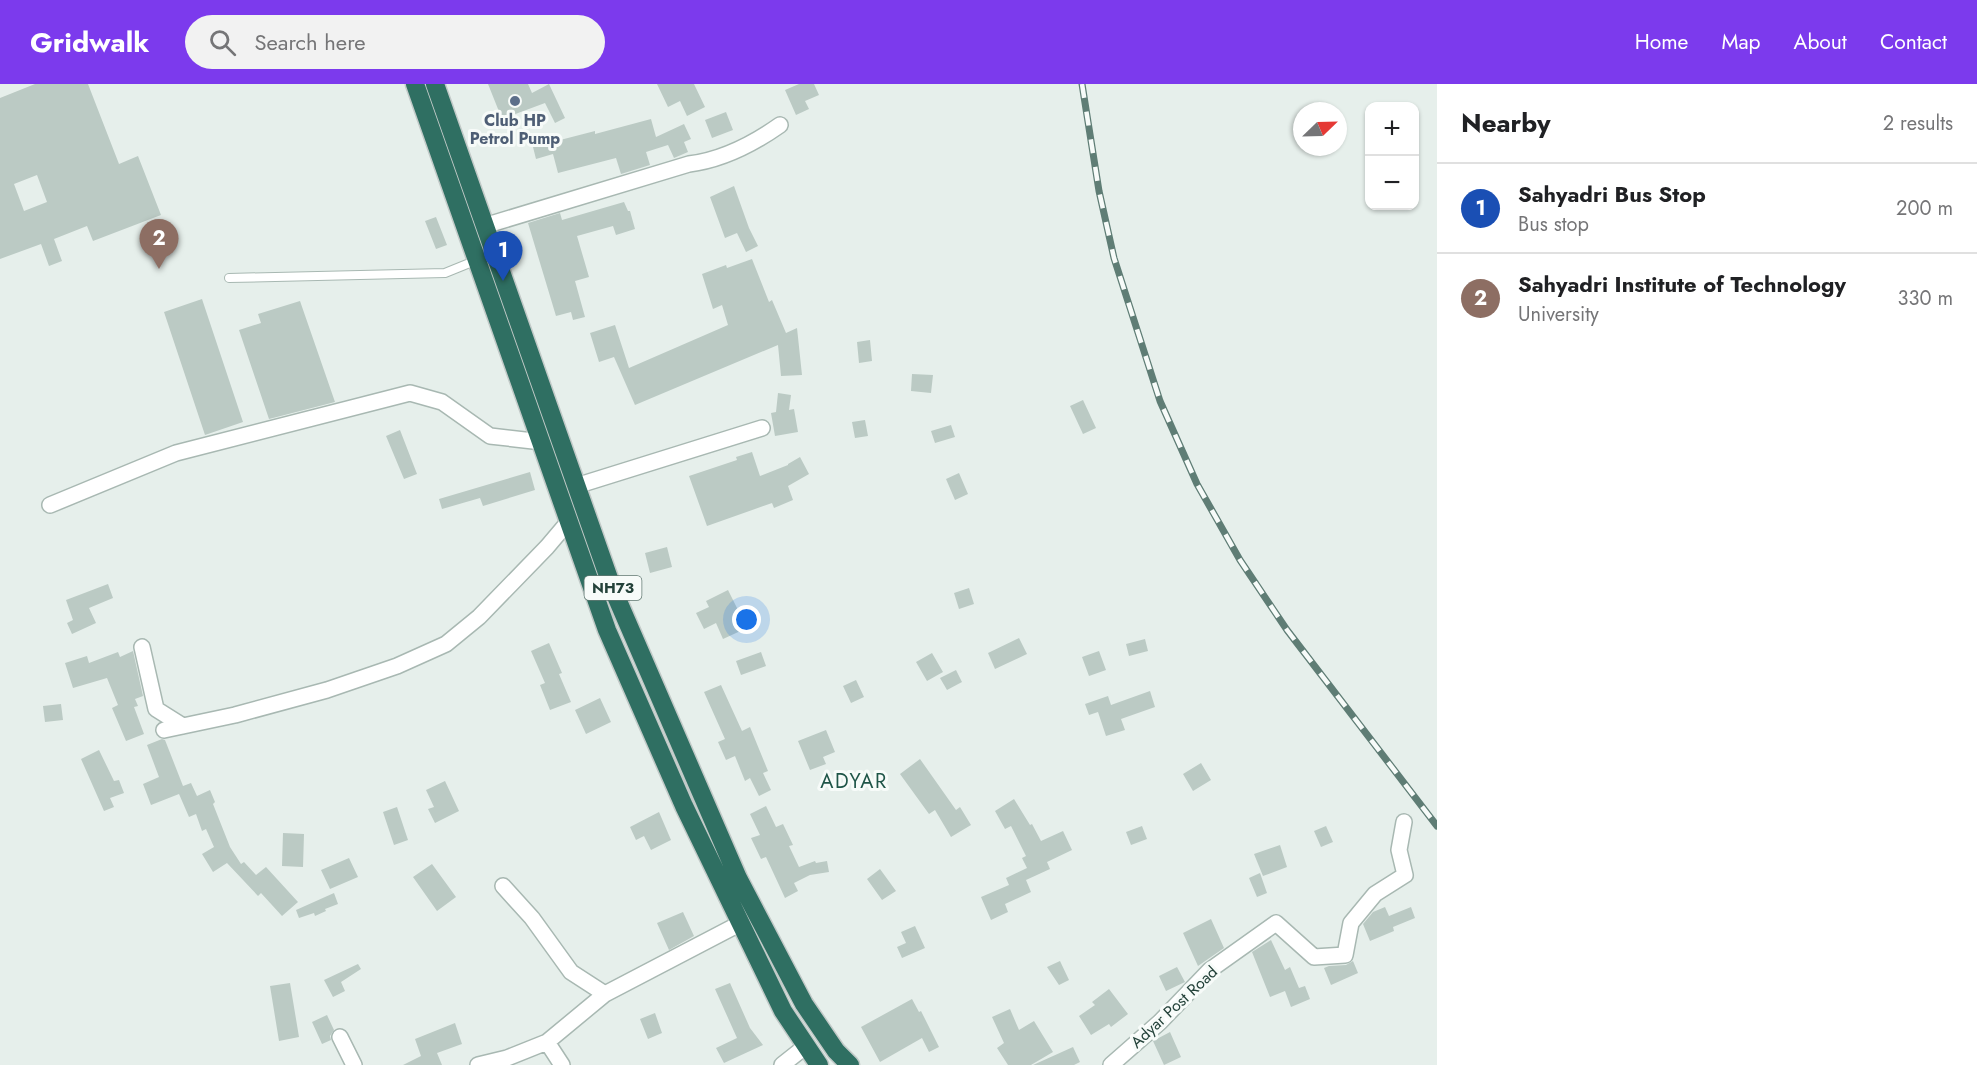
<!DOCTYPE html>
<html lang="en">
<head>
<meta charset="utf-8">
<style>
	:root { --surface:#fff; --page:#f2f2f2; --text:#202124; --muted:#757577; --line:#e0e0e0; --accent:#7c3aed }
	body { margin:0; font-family:Jost,sans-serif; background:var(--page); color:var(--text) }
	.controls { position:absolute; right:18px; top:18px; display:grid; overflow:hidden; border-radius:12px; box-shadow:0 2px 4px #0004 }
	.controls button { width:54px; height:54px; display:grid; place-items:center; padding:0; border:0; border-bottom:2px solid var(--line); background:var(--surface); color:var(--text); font:30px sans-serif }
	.compass { position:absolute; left:1293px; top:18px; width:54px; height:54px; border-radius:50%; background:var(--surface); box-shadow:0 2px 4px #0004; rotate:67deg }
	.you { position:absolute; left:747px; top:536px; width:21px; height:21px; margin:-15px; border:4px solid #fff; border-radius:50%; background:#1a73e8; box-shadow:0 0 0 9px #1a73e833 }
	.badge { display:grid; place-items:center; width:39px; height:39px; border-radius:50%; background:var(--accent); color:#fff; font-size:20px; font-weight:700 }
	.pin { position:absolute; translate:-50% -50px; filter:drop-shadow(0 2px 3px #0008) }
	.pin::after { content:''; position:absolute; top:32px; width:21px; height:18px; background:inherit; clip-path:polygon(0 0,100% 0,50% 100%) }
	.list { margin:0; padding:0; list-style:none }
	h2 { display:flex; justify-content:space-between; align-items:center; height:78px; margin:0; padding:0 24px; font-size:26px }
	h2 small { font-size:20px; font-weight:400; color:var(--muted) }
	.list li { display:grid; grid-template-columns:39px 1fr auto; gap:18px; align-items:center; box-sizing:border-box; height:90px; padding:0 24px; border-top:2px solid var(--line) }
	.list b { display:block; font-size:22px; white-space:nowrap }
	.list p { margin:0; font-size:20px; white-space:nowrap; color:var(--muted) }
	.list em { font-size:20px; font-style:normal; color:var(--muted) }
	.icon { flex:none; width:33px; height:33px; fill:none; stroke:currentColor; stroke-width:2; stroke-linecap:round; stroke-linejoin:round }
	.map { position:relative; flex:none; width:1437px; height:981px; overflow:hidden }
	header { display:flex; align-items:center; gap:36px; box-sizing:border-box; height:84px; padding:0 30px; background:var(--accent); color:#fff }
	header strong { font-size:28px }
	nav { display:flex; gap:33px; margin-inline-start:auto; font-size:21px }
	.search { width:420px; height:54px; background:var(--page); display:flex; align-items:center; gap:15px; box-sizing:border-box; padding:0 21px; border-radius:33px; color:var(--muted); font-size:22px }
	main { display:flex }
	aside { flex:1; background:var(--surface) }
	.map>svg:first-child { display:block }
	.building { fill:#bbcac4; fill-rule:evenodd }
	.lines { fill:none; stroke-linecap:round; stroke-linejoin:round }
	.lane-casing { stroke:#a8b8b2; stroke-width:10 }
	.street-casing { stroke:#a8b8b2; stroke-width:18 }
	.highway-casing { stroke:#c2cac8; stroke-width:21 }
	.lane { stroke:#fff; stroke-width:8 }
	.street { stroke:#fff; stroke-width:15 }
	.highway { stroke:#2f6f62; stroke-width:18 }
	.rail-casing { stroke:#5f7d75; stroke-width:7 }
	.rail { stroke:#f7fbf9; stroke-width:4.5; stroke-dasharray:14; stroke-linecap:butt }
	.service-dot { fill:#5c6f8a; stroke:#f7fbf9; stroke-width:2 }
	.labels { text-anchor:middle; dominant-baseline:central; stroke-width:6; stroke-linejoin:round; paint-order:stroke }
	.shield { fill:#f7fbf9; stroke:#637a73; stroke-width:1.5 }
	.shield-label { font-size:15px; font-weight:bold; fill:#24423a }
	.service-label { font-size:16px; font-weight:bold; fill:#4e5e75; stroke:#f7fbf9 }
	.street-label { font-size:16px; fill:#24423a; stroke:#f7fbf9 }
	.quarter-label { font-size:20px; letter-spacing:1.5px; fill:#1f5548; stroke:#f7fbf9 }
</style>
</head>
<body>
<header>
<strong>Gridwalk</strong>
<div class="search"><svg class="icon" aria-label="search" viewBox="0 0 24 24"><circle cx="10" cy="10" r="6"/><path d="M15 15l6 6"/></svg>Search here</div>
<nav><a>Home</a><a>Map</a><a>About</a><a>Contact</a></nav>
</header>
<main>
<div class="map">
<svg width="1437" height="981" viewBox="0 0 1437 981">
	<rect width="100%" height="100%" fill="#e6efeb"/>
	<path class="building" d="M35 0H88L119 80 138 72 161 131 93 157 87 142 54 155 62 177 49 182 41 160 0 175V14ZM37 91 47 118 24 127 14 100Z
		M488 0H528L532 9 549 0 565 34 555 39 545 19 502 35Z
		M657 0H694L705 23 687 32 680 17 668 23Z
		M799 0H814L819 11 805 17 809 25 796 31 785 6Z
		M726 28 733 46 712 54 705 36Z
		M651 35 656 53 684 40 691 55 684 58 688 68 674 74 668 61 646 68 650 81 621 90 616 74 558 89 553 70 536 75 533 63 595 47V50Z
		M734 102 749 144 758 162 746 168 737 149 725 154 710 113Z
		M624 118 628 127H630L635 145 616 151 613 142 577 152 589 193 575 197 585 233 573 236 571 228 556 232 528 139 560 129 562 136Z
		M436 133 447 161 436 165 425 137Z
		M752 175 769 218 772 216 786 249 797 244 802 291 781 292 778 261 635 321 614 273 599 278 590 249 615 241 629 284 728 241 722 221 713 225 702 190 726 181 727 184Z
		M202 215 243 338 205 351 164 228Z
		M300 217 335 318 269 335 239 246 261 239 258 230Z
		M870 256 872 277 859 279 857 258Z
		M912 290 933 291 931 309 911 307Z
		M778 309 791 311 789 326 794 325 798 348 775 352 771 329 776 328Z
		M1083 316 1096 344 1083 350 1070 322Z
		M865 336 868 352 855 354 852 338Z
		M951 341 955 353 935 359 931 347Z
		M400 346 417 390 404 395 386 352Z
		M752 368 760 392 788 381V380L800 373 809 390 788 402 793 416 774 424 772 419 707 442 689 392 737 376 736 373Z
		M530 388 535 406 483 422 480 414 442 425 439 415Z
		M959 389 968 410 955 416 946 395Z
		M667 463 672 483 650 489 645 469Z
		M108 500 113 514 89 524 96 539 72 550 67 539 73 536 66 516Z
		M969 504 974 520 959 525 954 509Z
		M728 506 747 544 723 555 716 539 704 545 696 529 709 523 706 517Z
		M1019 554 1027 570 995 585 988 569Z
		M1145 555 1148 567 1129 572 1126 560Z
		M549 559 562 589 559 590 571 618 550 626 540 601 545 599 531 567Z
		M133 567 143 612 135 615 138 622 134 623 144 650 126 657 112 624 118 621 107 594 73 604 65 579 87 572 89 579 118 568 120 573Z
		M1099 567 1106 586 1089 592 1082 573Z
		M761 568 766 582 741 591 736 577Z
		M932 569 943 588 927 597 916 578Z
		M956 586 962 598 947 606 940 594Z
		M856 596 864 613 851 619 843 602Z
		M721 601 742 647 750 643 768 687 763 689 771 706 759 712 750 694 745 697 735 672 726 676 718 658 725 655 704 608Z
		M1150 607 1155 623 1121 635 1125 646 1106 652 1098 628 1089 631 1085 620 1108 612 1111 621Z
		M600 614 611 638 586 650 575 626Z
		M61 620 63 636 45 638 43 622Z
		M826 646 835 668 823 673 826 680 810 686 798 657Z
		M162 655 165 656 183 702 191 699 197 712 210 706 215 718 213 720 230 763 241 780 244 778 256 791 266 783 298 818 282 832 261 809 258 812 227 779 213 788 202 770 214 763 206 745 202 747 196 730 189 733 179 710 151 721 143 700 159 693 147 661Z
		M99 666 114 697 119 696 124 709 110 714 114 723 104 727 81 675Z
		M920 675 956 726 960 723 971 741 951 753 935 726 929 730 900 690Z
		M1201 679 1211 696 1193 707 1183 690Z
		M445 697 459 727 435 739 428 725 434 723 426 706Z
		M1014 715 1030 741 1032 740 1041 757 1063 747 1072 766 1047 778 1050 785 1026 796 1031 808 1005 820 1008 828 991 836 981 813 1009 801 1006 794 1027 784 1022 774 1026 772 1011 742 1005 745 995 727Z
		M766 722 776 743 783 740 793 761 789 762 799 783 815 777 816 779 827 777 829 788 810 791 794 799 798 807 785 814 766 773 761 775 751 754 760 751 750 730Z
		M397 723 408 756 394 761 383 728Z
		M659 728 671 756 651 766 644 752 636 756 630 743Z
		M1142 742 1147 755 1131 761 1126 748Z
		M1326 742 1333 758 1321 763 1314 747Z
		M283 749 304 750 303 783 282 782Z
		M1280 761 1287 783 1263 792 1254 770Z
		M349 774 358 793 330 805 321 786Z
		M432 780 456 813 437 827 413 793Z
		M880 785 896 807 882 816 867 795Z
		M1260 789 1267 809 1257 813 1249 794Z
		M334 809 338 820 325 825 326 827 315 832 314 829 299 834 296 826Z
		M1385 823 1389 832 1411 823 1415 834 1393 843 1394 847 1370 857 1363 840 1373 828Z
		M683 828 694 852 669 866 657 839Z
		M1211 835 1224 864 1198 882 1183 849Z
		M915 842 925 864 902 874 897 863 906 859 901 848Z
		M1271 856 1285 886 1290 883 1299 904 1305 902 1310 915 1291 923 1285 907 1270 913 1252 868Z
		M1060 877 1069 896 1059 901 1047 883Z
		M1353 877 1358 889 1331 901 1324 884 1329 882 1346 881Z
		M358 880 361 885 341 898 345 907 333 913 324 896Z
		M1177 883 1185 898 1166 907 1159 892Z
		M290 899 299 953 279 957 270 902Z
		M730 899 750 944 763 961 724 979 716 964 737 954 715 905Z
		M1109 905 1128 930 1111 943 1109 940 1091 951 1079 932 1095 921 1092 918Z
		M912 915 919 928 921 927 939 963 929 968 922 954 880 978 861 943Z
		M1010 925 1019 946 1034 937 1053 968 1031 981H1008L997 964 1004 959 992 933Z
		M655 929 662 949 648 955 640 935Z
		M327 931 334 946 330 952 331 956 322 960 312 938Z
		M455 939 462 960 437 969 442 981H403L421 972 415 955Z
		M1170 948 1181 973 1164 981 1153 957Z
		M1073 963 1080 978 1074 981H1033Z"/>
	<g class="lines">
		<g class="lane-casing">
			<path id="lane" d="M229 194 445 189 477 176"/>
		</g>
		<g class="street-casing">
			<path id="street" d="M484 142 689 80C722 76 753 60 780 41
				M576 402 762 344
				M50 421 176 369 410 309 442 318 490 352 542 358
				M142 563 156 625 183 642
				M164 646 235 631 327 606 397 582 446 560 479 533 547 463 569 437
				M503 802 532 834 571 888 605 910
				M340 953 354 981
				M547 958 562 981
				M478 981 507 974 547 958 605 910 741 839
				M782 981 806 962
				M1111 981 1160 938 1210 886 1276 839 1314 873 1345 871 1351 839 1375 810 1405 791 1399 766 1404 738"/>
		</g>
		<g class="highway-casing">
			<path id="highway" d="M415 0 607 546 684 722 783 927 819 981
				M435 0 612 503 738 794 804 920 836 967 850 981"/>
		</g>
		<use href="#lane" class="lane"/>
		<use href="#street" class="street"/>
		<use href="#highway" class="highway"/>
		<g class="rail-casing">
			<path id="rail" d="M1082 0 1099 107 1114 174 1160 317 1197 400 1240 476 1287 546 1437 742"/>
		</g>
		<use href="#rail" class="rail"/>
	</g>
	<circle class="service-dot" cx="515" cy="17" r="6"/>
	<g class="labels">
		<rect class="shield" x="584.5" y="492" width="57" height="24" rx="4.5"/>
		<g class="shield-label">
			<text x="613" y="504">NH73</text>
		</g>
		<g class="service-label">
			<text x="515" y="36">Club HP<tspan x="515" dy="18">Petrol Pump</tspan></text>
		</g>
		<g class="street-label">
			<text transform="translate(1174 923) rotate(-43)">Adyar Post Road</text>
		</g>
		<g class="quarter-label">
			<text x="854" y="697">ADYAR</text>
		</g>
	</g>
</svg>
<div class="controls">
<button>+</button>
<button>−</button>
</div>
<svg class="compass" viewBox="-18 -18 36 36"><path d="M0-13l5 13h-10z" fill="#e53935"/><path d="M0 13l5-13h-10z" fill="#757577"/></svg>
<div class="you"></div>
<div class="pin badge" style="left:503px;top:197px;background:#1a4fb4">1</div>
<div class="pin badge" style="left:159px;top:185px;background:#8d6e63">2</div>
</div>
<aside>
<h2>Nearby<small>2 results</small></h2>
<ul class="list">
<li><span class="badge" style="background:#1a4fb4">1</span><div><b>Sahyadri Bus Stop</b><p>Bus stop</p></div><em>200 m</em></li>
<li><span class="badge" style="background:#8d6e63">2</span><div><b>Sahyadri Institute of Technology</b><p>University</p></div><em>330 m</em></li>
</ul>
</aside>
</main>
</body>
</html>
